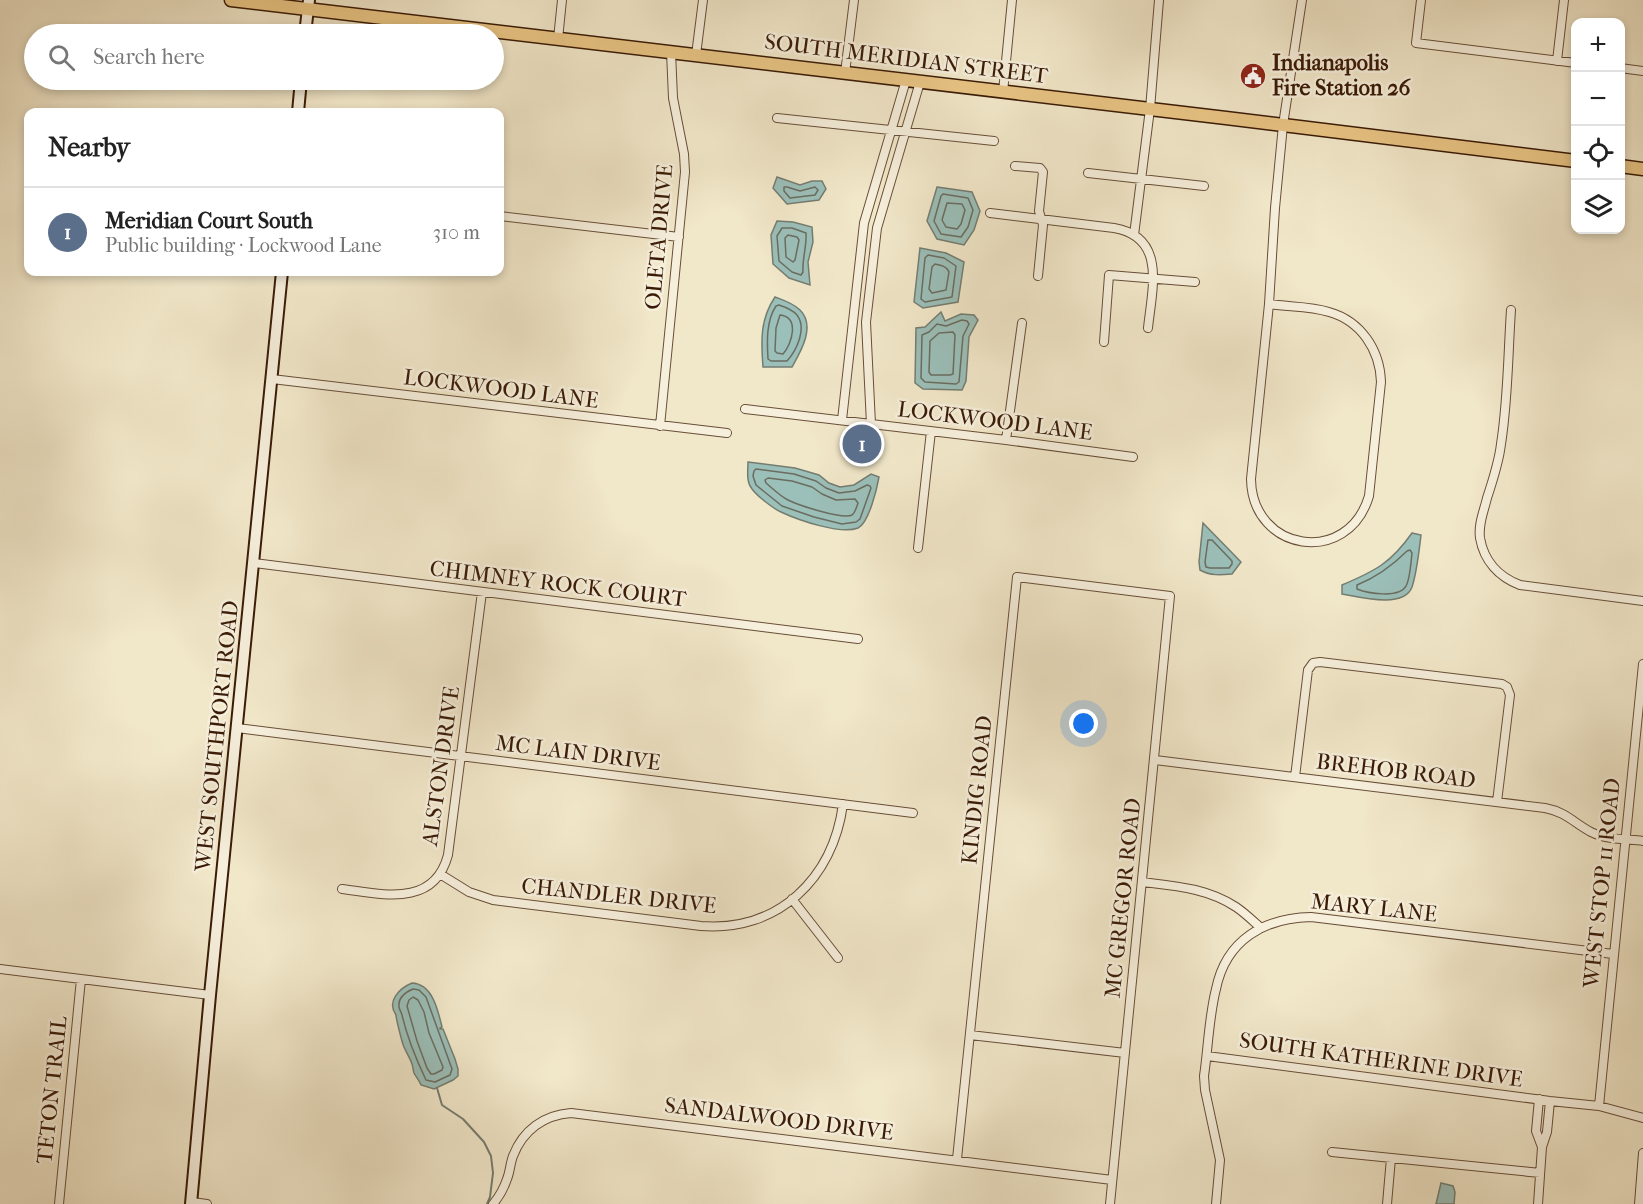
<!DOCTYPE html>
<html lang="en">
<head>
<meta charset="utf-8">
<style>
	:root { --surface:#fff; --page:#f2f2f2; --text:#222; --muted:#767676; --line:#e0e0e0; --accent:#2563eb }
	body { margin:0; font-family:"IM FELL French Canon",serif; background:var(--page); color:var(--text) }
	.controls { position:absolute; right:18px; top:18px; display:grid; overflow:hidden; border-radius:12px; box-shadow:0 3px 9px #0003 }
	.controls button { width:54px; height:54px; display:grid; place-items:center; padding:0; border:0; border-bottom:2px solid var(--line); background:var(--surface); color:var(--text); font:30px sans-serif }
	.you { position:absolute; left:1084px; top:724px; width:21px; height:21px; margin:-15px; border:4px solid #fff; border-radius:50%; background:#1a73e8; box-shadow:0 0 0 9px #1a73e833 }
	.badge { display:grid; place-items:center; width:39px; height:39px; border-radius:50%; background:var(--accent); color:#fff; font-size:20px; font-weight:700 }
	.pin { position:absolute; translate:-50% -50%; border:3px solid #fff; box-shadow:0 2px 6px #0006 }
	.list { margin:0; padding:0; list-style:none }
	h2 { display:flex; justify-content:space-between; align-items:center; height:78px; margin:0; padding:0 24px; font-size:26px }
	h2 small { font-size:20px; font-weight:400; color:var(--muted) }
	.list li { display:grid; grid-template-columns:39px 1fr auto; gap:18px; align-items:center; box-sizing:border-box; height:90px; padding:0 24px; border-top:2px solid var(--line) }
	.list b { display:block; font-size:22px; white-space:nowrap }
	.list p { margin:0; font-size:20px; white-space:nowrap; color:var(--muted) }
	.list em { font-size:20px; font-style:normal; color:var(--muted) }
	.icon { flex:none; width:33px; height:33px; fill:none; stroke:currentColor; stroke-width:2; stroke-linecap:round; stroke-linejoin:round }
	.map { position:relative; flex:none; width:1643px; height:1204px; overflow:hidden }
	.search { position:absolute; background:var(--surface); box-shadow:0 3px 9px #0003; left:24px; top:24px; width:480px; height:66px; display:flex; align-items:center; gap:15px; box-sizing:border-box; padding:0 21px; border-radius:33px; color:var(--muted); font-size:22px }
	.panel { position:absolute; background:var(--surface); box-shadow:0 3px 9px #0003; left:24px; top:108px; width:480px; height:168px; border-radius:12px }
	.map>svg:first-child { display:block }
	.water { fill:#9bbfb9; stroke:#747d71; stroke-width:1.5 }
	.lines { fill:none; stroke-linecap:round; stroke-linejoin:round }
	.shore { stroke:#6a6d60; stroke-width:1.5 }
	.stream { stroke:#747d71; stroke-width:2 }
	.minor-casing { stroke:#684e37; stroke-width:10 }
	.secondary-casing { stroke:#3a1b06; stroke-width:14 }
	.primary-casing { stroke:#3a1b06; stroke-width:15 }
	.minor { stroke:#f6efdc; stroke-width:8 }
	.secondary { stroke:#f6efdc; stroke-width:10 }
	.primary { stroke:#e8c484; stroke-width:12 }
	.labels { text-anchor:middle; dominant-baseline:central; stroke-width:5; stroke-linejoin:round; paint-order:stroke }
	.street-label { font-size:22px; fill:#3a1b06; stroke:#f6efdc }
	.poi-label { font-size:22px; font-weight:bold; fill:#3a1b06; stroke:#f6efdc; text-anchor:start }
</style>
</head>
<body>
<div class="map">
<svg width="1643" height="1204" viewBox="0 0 1643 1204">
	<rect width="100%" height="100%" fill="#f1e7c9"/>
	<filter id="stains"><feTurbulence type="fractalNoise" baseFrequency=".00333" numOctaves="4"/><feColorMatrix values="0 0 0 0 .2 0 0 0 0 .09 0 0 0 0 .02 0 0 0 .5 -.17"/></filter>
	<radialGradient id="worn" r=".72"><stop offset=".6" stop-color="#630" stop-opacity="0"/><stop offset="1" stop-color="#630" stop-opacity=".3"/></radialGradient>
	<path class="water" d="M777 177 800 185 812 181H822L826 189 819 200 787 204 773 188Z
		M937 187 972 192 980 211 974 230 964 245 937 239 927 221Z
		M777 221 793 222 812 227 813 242 808 262 810 285 789 278 773 264 771 235Z
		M920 248 946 253 964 262 958 302 923 308 914 302Z
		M775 297C783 300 793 303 800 310 816 326 801 351 792 367H763C761 341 760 319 775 297Z
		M941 312 945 321 961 314 974 315 978 320 969 337 966 381 962 390 923 389 915 383 916 328 925 327Z
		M748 462 795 468 819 475 829 483 840 487 854 485 871 474 879 477C877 488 869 523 858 528 841 535 798 520 781 512 774 509 757 496 752 489 746 482 748 471 748 462Z
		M1203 523 1241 562 1232 574C1221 575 1210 576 1200 570L1199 562Z
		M1412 533 1421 535C1419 551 1417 572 1412 587 1404 609 1359 597 1342 594V585C1375 571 1391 563 1412 533Z
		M412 983C433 984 438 1011 442 1027L440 1028V1029H443L455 1059 458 1069V1076L453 1080 434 1089 421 1085C419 1080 416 1077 414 1073 413 1070 413 1067 412 1064 410 1058 406 1052 404 1047 402 1043 396 1018 396 1015 386 1001 400 988 412 983Z
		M1441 1183 1453 1186 1455 1192 1454 1204H1436Z"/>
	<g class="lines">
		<path class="shore" d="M784 187H787L800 191 815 187 818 190 815 195 790 198 784 191Z
			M943 194 968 198 973 210 968 227 961 237 941 234 934 221 941 196Z
			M947 203 962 204 965 210 961 224 957 229 946 227 942 220Z
			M782 228H792L806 233C807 246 802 259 803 272L801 275 792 272 779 261 777 236Z
			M788 235 797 237 799 240 795 260 793 262 786 257 785 238Z
			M928 255 944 258 956 266 952 297 925 302 921 299 925 258Z
			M935 264C940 265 947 266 949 272L946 290 932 293 929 289 932 267Z
			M779 305C785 307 793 310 797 315 807 328 797 350 787 361H771L768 359C767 342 766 321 776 306Z
			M780 315C800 317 792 344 783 354L777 353 775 351 776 328Z
			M962 320 967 321 969 324 963 336 959 382 956 384 925 382 921 378 922 335 929 332 937 324 946 326Z
			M953 332 955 335 953 374 950 375H931L929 372 930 341 939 333Z
			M756 469 794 474 816 481 826 488 839 493 855 491 867 485 870 486 871 488 860 519 856 522 842 524 814 517 782 506 756 485 753 476 754 471Z
			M768 478 792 481 812 487 822 494 836 500 855 499 858 503C857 506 855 513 852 515 843 520 798 505 788 500 780 496 773 489 766 483L765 480Z
			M1208 540H1212L1232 561V564L1229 568H1210L1206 567 1205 562Z
			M1410 550 1412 553C1411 562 1410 579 1406 586 1399 599 1367 593 1357 589V585C1377 577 1392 566 1407 551Z
			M413 989 419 990 426 997 452 1069 450 1075 435 1082 426 1080C416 1059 407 1037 402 1015 401 1011 399 1010 399 1006 398 997 406 992 413 989Z
			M413 997 418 1000 424 1012 429 1033 443 1067 442 1070 434 1074H431L427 1068 417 1041 407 1006 409 1000Z"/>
		<path class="stream" d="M437 1088 442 1105 463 1119 484 1142 491 1156 493 1173 490 1197 487 1204"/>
		<g class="minor-casing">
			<path id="minor" d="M1421 0 1416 43 1576 63
				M558 39 562 0
				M696 55 703 0
				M1557 61 1564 0
				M1620 68 1643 71
				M845 73 854 0
				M1003 92 1012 0
				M777 118 994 141
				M1015 166 1040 168 1043 172 1039 211 1043 225 1038 276
				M1088 173 1204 186
				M990 213 1114 228C1167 237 1152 289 1148 328
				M500 216 679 237
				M1134 235 1150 109 1159 0
				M1269 304C1289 307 1310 306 1329 312 1361 321 1380 350 1381 382L1369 496C1348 567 1252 552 1251 479L1269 304 1275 208 1283 125 1302 0
				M1511 310C1508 354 1508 400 1501 444 1499 462 1493 480 1487 498 1484 511 1478 524 1480 538 1484 561 1499 577 1520 585L1643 601
				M1104 342 1109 275 1195 282
				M272 379 727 433
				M745 409 1006 440 1133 457
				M842 420 864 223 906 80
				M871 424 866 322 877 228 920 82
				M660 426 685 172 684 154 673 98 671 52
				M1006 440 1022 323
				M918 548 931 431
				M254 563 858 639
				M237 728 913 813
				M1155 760 1545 808C1566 812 1574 823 1591 832 1607 840 1626 839 1643 841
				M1295 777 1308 670 1313 663 1320 662 1502 684 1507 687 1510 695 1497 802
				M440 874 469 892 493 900 701 926C778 932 833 879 843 804
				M1142 882C1175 886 1207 888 1236 907 1245 913 1253 921 1261 928
				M342 889C382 894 434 908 448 855L482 592
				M792 899 838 958
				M0 969 210 995
				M970 1035 1125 1053
				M1207 1056 1550 1101 1599 1106 1643 1118
				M1539 1099 1536 1131 1542 1147
				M1599 1106 1643 664
				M1332 1152 1540 1173
				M957 1159 1017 577 1170 596 1110 1204
				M192 1202 207 1204
				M59 1204 81 979
				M493 1204C499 1197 504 1188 507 1179 510 1172 510 1164 513 1156 523 1130 544 1115 571 1113L1112 1180
				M1216 1204 1220 1160 1205 1090 1204 1076C1208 1049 1209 1016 1216 989 1226 940 1264 918 1311 917L1613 954
				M1387 1204 1391 1158
				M1538 1204 1542 1147 1547 1132 1550 1101
				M1639 1204 1643 1153"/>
		</g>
		<g class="secondary-casing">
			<path id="secondary" d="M305 34 309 0
				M298 112 301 80
				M191 1204 210 995 282 272"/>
		</g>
		<g class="primary-casing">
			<path id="primary" d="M231 0 1226 118 1576 161
				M1620 166 1643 169"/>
		</g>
		<use href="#minor" class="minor"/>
		<use href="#secondary" class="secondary"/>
		<use href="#primary" class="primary"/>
	</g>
	<defs>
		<g id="civic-disc" transform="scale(1.35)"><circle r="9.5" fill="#8f2418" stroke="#f6efdc"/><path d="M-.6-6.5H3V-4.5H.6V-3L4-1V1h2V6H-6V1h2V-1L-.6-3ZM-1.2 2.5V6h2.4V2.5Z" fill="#fff"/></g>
	</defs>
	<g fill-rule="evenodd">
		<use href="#civic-disc" x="1253" y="76"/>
	</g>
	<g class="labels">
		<g class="street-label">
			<text transform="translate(906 59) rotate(7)">SOUTH MERIDIAN STREET</text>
			<text transform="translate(659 237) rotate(-85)">OLETA DRIVE</text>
			<text transform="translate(501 389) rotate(7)">LOCKWOOD LANE</text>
			<text transform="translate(995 421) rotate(7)">LOCKWOOD LANE</text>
			<text transform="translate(558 584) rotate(7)">CHIMNEY ROCK COURT</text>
			<text transform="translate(217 736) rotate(-84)">WEST SOUTHPORT ROAD</text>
			<text transform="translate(578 753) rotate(7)">MC LAIN DRIVE</text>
			<text transform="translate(441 766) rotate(-82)">ALSTON DRIVE</text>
			<text transform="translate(1396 771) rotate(7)">BREHOB ROAD</text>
			<text transform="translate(977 790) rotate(-84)">KINDIG ROAD</text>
			<text transform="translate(1602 883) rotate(-84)">WEST STOP 11 ROAD</text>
			<text transform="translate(619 896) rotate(6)">CHANDLER DRIVE</text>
			<text transform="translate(1123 898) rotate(-84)">MC GREGOR ROAD</text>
			<text transform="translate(1374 908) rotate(6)">MARY LANE</text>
			<text transform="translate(1381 1060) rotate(8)">SOUTH KATHERINE DRIVE</text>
			<text transform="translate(52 1090) rotate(-84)">TETON TRAIL</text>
			<text transform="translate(779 1119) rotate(7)">SANDALWOOD DRIVE</text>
		</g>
		<g class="poi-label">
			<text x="1272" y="63">Indianapolis<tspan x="1272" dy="25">Fire Station 26</tspan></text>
		</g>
	</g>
	<rect width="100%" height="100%" filter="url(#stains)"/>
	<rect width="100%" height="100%" fill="url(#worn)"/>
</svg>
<div class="controls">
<button>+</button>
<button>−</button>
<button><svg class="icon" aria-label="locate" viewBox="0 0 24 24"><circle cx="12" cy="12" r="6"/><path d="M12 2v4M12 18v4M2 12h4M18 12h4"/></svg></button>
<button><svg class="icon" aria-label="layers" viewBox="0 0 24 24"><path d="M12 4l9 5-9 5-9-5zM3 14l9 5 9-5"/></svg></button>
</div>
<div class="you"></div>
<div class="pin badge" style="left:862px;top:444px;background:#5c6f8a">1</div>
<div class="search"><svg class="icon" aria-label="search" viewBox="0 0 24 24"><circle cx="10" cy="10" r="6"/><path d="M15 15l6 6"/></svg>Search here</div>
<section class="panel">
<h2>Nearby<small></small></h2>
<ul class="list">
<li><span class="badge" style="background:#5c6f8a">1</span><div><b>Meridian Court South</b><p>Public building · Lockwood Lane</p></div><em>310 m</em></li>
</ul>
</section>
</div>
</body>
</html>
